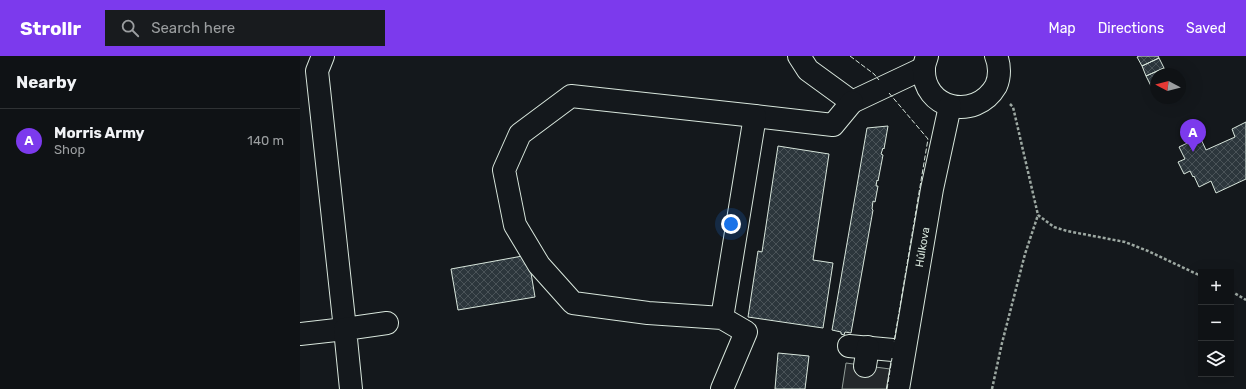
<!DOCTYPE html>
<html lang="en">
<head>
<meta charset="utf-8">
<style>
	:root { --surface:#0f1215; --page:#181b1e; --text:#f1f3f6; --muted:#9b9ea0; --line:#2f3234; --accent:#7c3aed }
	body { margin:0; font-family:Rubik,sans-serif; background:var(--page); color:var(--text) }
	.controls { position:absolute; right:12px; bottom:12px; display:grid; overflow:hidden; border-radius:0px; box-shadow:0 4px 16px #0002 }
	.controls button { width:36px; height:36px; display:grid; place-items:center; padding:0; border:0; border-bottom:1px solid var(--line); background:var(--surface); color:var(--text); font:20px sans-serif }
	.compass { position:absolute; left:850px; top:12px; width:36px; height:36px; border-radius:50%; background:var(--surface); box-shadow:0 4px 16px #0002; rotate:277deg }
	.you { position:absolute; left:431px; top:168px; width:14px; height:14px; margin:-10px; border:3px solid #fff; border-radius:50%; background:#1a73e8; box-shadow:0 0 0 6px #1a73e833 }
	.badge { display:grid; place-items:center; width:26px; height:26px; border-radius:50%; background:var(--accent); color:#fff; font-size:13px; font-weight:700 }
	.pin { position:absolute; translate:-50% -33px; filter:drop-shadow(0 1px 2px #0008) }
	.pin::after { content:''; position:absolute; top:21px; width:14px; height:12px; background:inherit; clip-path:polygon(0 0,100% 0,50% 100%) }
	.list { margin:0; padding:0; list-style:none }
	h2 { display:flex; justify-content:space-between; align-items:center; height:52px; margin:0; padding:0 16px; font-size:17px }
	h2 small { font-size:13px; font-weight:400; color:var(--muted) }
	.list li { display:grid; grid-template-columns:26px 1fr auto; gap:12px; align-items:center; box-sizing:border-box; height:64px; padding:0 16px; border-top:1px solid var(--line) }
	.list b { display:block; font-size:15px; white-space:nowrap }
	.list p { margin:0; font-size:13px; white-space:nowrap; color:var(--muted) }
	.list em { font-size:13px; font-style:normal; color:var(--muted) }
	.icon { flex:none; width:22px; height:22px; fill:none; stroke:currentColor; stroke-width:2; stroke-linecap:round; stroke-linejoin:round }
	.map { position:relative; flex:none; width:946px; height:333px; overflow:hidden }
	header { display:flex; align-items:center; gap:24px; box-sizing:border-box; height:56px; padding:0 20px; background:var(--accent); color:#fff }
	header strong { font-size:19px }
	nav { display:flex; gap:22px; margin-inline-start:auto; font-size:14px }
	.search { width:280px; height:36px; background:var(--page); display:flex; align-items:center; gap:10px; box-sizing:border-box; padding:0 14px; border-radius:0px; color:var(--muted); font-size:15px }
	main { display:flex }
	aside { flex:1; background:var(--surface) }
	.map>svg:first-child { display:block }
	.parking { fill:#24282b; stroke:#939e99 }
	.building { fill:url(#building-cross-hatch); stroke:#d8e6dc }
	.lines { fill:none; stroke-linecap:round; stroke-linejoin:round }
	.minor-casing { stroke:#d8e6dc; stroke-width:24 }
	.path { stroke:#9da8a2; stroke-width:2.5; stroke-dasharray:3 2; stroke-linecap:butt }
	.minor { stroke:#14181c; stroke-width:22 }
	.fence { stroke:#d8e6dc; stroke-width:1; stroke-dasharray:5 2; stroke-linecap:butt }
	.labels { text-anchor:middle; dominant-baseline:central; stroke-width:3; stroke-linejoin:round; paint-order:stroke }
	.street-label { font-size:11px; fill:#d8e6dc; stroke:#14181c }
</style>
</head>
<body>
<header>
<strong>Strollr</strong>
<div class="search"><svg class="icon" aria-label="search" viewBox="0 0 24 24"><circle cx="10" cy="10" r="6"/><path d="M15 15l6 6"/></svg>Search here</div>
<nav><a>Map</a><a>Directions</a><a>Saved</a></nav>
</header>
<main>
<aside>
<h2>Nearby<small></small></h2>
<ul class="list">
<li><span class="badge">A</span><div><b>Morris Army</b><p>Shop</p></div><em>140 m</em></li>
</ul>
</aside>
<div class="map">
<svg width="946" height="333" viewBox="0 0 946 333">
	<defs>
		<pattern id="building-cross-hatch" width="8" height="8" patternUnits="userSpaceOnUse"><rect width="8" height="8" fill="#2c363c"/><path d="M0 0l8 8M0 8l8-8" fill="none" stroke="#4a5358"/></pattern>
	</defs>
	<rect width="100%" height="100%" fill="#14181c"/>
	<path class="parking" d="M546 307 590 313 587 333H542Z"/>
	<path class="building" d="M839 0H858L859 2 842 10 837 1Z
		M859 2 864 12 846 20 842 10Z
		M864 12 866 18H856V27L851 30 846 20Z
		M856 27V38L855 39 851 30Z
		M946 66V123L916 137 911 125 899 131 894 120 893 121 890 115 884 118 878 106 885 103 879 91 900 81 906 94 935 81 932 73Z
		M588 70 584 93 583 92 581 98 583 99 578 125 577 124 576 130H578L575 146 573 145 572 153 573 154 551 277 545 276 544 279 541 278V276L532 274 567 72Z
		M478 90 529 98 513 204 533 207 523 272 448 261 458 195 462 196Z
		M228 199 235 241 158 254 151 213Z
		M478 297 509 300 505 333H475Z"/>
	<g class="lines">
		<g class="minor-casing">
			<g id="minor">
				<path d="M499 0 508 14 552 46 624 12"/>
				<path d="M627 0C626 4 624 8 624 12 622 53 675 66 696 30 700 21 700 9 696 0"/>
				<path d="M455 60 533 69 552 46"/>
				<path d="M422 262 455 60 271 40 220 78 204 114 215 169 239 209 273 247 348 257 422 262 446 276 422 333"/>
				<path d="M0 278 45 273 17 15 23 0"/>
				<path d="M549 290 604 295"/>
				<path d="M565 310 568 291"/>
				<path d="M51 333 45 273 87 267"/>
				<path id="s1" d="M598 333 632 133 650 50"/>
			</g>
		</g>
		<path class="path" d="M710 48 713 51 738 159 754 171 767 175 825 186 848 195 901 220
			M931 235 946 244
			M692 333 702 287 725 198 738 159"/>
		<use href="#minor" class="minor"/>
		<path class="fence" d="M550 0 574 18 579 24
			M589 37 628 83 594 286
			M587 333 592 302"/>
	</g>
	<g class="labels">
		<g class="street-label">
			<text stroke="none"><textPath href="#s1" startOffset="144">Hůlkova</textPath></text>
		</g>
	</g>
</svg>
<div class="controls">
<button>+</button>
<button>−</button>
<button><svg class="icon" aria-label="layers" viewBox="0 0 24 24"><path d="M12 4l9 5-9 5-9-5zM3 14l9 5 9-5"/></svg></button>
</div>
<svg class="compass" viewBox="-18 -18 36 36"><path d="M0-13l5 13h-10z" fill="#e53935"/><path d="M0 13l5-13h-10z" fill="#9b9ea0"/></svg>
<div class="you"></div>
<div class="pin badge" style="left:893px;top:96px">A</div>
</div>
</main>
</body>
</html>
